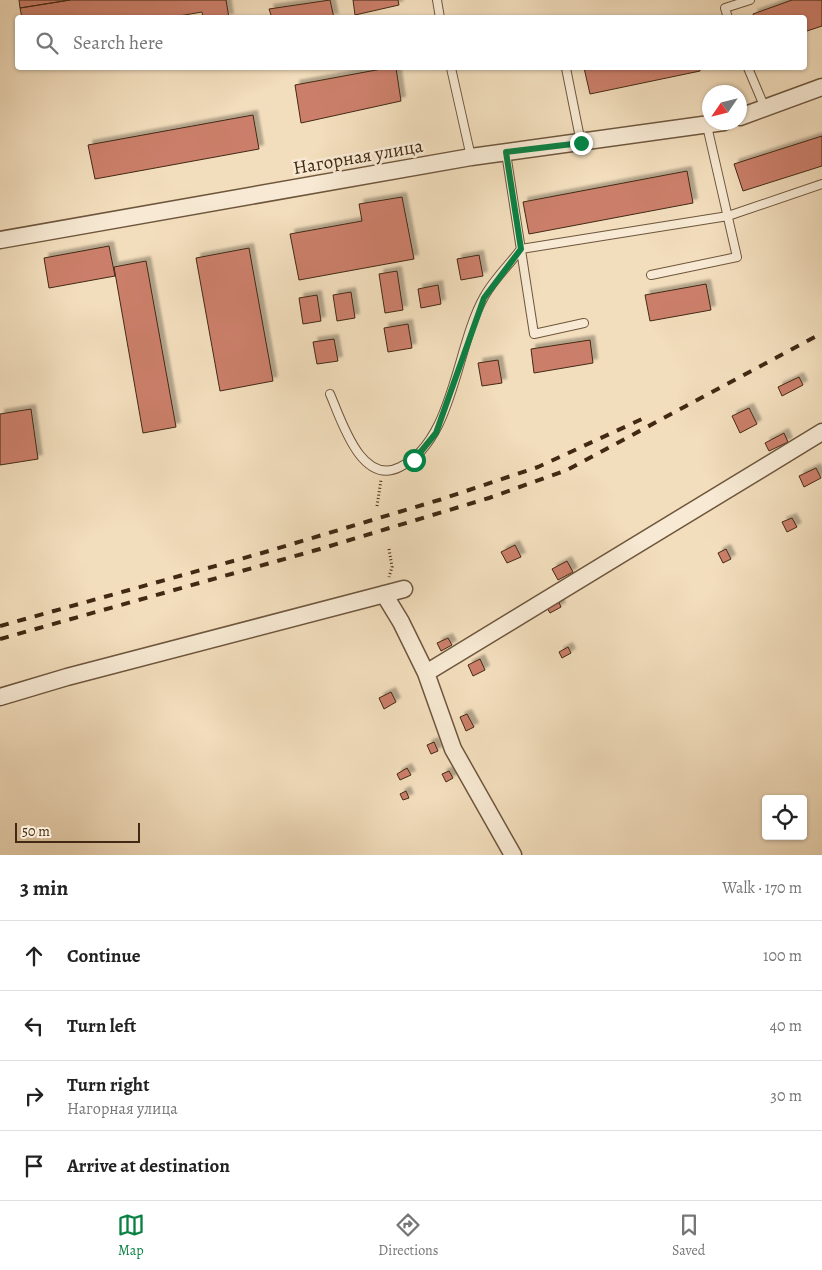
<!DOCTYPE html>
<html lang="en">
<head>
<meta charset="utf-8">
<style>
	:root { --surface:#fff; --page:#f2f2f2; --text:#222; --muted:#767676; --line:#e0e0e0; --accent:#0b8043 }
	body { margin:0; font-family:Alegreya,serif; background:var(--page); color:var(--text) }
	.controls { position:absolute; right:15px; bottom:15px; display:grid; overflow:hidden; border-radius:5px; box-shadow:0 1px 4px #0004 }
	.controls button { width:45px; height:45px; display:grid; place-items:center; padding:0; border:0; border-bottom:1px solid var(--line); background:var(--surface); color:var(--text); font:25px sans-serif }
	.compass { position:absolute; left:702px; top:85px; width:45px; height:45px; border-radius:50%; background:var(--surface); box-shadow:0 1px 4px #0004; rotate:235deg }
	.scale { position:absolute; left:15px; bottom:12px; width:125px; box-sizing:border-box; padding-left:5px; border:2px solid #422913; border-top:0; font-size:14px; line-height:18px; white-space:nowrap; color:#422913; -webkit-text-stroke:4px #f7e9d3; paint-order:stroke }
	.stop { position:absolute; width:15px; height:15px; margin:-11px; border:4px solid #0b8043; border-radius:50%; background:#fff }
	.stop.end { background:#0b8043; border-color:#fff; box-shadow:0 1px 5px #0008 }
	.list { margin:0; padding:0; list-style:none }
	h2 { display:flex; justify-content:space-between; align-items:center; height:65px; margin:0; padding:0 20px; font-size:21px }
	h2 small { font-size:16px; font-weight:400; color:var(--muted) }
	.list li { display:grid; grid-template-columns:32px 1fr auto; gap:15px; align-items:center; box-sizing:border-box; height:70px; padding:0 20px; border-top:1px solid var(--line) }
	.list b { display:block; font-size:19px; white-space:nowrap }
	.list p { margin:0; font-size:16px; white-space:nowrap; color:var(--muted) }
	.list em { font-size:16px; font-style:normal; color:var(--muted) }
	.icon { flex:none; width:28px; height:28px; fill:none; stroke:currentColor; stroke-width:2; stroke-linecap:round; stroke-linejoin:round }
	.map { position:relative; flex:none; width:822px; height:855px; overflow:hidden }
	.search { position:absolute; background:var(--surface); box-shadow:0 1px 4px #0004; left:15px; right:15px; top:15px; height:55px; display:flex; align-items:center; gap:12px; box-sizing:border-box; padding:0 18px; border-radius:5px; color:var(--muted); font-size:19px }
	.sheet { height:345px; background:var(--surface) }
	nav { display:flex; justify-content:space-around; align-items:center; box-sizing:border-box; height:70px; border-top:1px solid var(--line); background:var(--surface); font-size:14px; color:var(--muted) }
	nav a { display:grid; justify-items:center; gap:2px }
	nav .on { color:var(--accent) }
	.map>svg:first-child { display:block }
	.building { fill:#cb7f6a; stroke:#422913; filter:url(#shadow) }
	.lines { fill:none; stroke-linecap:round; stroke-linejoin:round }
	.lane-casing { stroke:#6e563d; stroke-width:10 }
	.street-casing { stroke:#6e563d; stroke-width:19 }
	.path { stroke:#422913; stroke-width:3; stroke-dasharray:1 2.5; stroke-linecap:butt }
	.lane { stroke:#f7e9d3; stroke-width:8 }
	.street { stroke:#f7e9d3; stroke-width:16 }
	.rail { stroke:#422913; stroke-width:4; stroke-dasharray:9 9; stroke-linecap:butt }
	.route { stroke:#0b8043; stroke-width:6 }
	.labels { text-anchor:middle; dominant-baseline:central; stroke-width:5; stroke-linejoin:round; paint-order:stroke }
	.street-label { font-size:19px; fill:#422913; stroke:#f7e9d3 }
</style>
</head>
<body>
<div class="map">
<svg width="822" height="855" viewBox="0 0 822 855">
	<defs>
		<filter id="shadow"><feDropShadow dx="4.5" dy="-4.5" stdDeviation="1" flood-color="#0004"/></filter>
	</defs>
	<rect width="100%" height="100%" fill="#f2ddbc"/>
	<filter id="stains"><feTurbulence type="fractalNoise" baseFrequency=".004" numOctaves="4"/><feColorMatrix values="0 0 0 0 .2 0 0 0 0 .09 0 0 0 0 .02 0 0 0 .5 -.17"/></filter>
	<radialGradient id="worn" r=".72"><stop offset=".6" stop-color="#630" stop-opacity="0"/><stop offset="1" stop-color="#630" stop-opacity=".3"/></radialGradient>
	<path class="building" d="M19 0H70L20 8Z
		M70 0H226L229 18H203L202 12 167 18H22L20 8Z
		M330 0 334 18H272L269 9Z
		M353 0H398L399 5 355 15Z
		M792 0H822V26L804 32V18H754L753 14Z
		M387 68H396L401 101 301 123 295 85Z
		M584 68H700V71L590 94Z
		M253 115 259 149 95 179 88 145Z
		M822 136V166L743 191 734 164Z
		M687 171 693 203 529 234 523 202Z
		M402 197 414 259 299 280 290 234 362 221 359 204Z
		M109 246 115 276 49 288 44 258Z
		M249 248 273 381 220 391 196 258Z
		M479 255 483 276 461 280 457 259Z
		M146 261 176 427 143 433 114 267Z
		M397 271 403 310 385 313 379 274Z
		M706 284 711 310 650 321 645 295Z
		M438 285 441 304 421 308 418 289Z
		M351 292 355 318 337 321 333 295Z
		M317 295 321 321 303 324 299 298Z
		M408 324 412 348 388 352 384 328Z
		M334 339 338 361 317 364 313 342Z
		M590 340 593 363 534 373 531 349Z
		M498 360 502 383 482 386 478 363Z
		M799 377 803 385 782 396 778 387Z
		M749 408 757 424 740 433 732 416Z
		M31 409 38 459 0 465V414Z
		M784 433 788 442 769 451 765 443Z
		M816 468 821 478 804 487 799 476Z
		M792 518 797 527 787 532 782 522Z
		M515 545 521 557 507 563 501 552Z
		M726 549 731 559 723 563 718 553Z
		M567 561 573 572 558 580 552 569Z
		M558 600 561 607 550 613 546 606Z
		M448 638 452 645 441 651 437 643Z
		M568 647 571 653 562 658 559 652Z
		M480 659 485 670 473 676 468 665Z
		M391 692 396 702 384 709 379 698Z
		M467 714 474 727 466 731 460 717Z
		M434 742 438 751 431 754 427 745Z
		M407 768 411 775 400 780 397 774Z
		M449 771 453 778 446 782 442 774Z
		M406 791 409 798 403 800 400 794Z"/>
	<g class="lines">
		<g class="lane-casing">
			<path id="lane" d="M437 0 440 18
				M728 18 725 8 750 0
				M451 68 471 157
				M566 68 581 143
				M748 68 765 108
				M506 153 534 334 584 323
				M651 275 737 257 707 126
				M330 394C341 419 361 487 400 467 454 441 456 346 484 297 493 280 509 265 521 249L728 216 822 184"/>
		</g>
		<g class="street-casing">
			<path id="street" d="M740 117 822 87
				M0 240 471 157 724 122
				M384 594 401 622 426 673 453 749 513 855
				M426 673 822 432
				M0 697 67 677 404 589"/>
		</g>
		<path class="path" d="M377 506 381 480
			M389 549 392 567 389 577"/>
		<use href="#lane" class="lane"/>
		<use href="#street" class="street"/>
		<path class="rail" d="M0 626 262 553 439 500 538 467 642 419
			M0 639 320 549 489 498 567 470 822 333"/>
	</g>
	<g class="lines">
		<path class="route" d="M414 460 436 433 484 298 521 249 506 152 581 143"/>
	</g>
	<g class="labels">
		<g class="street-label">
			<text transform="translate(358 157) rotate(-10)">Нагорная улица</text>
		</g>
	</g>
	<rect width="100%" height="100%" filter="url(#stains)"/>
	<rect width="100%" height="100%" fill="url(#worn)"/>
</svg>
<div class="controls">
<button><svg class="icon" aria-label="locate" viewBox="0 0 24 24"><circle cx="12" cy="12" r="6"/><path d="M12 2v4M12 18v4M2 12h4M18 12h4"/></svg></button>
</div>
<svg class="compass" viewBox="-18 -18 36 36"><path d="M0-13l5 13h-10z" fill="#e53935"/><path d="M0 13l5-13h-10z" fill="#767676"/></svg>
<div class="scale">50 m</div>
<div class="stop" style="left:414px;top:460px"></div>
<div class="stop end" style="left:581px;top:143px"></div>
<div class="search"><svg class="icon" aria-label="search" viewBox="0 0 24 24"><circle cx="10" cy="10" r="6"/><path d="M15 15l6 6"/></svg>Search here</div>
</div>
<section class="sheet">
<h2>3 min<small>Walk · 170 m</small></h2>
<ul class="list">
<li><svg class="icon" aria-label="ahead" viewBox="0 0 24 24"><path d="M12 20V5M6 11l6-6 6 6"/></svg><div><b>Continue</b></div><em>100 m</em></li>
<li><svg class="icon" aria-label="left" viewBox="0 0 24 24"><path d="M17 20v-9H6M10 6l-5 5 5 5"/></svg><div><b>Turn left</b></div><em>40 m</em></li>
<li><svg class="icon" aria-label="right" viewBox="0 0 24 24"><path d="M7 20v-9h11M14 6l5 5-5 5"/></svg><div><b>Turn right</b><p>Нагорная улица</p></div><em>30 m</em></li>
<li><svg class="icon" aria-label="arrive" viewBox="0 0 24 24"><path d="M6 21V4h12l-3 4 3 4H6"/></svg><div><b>Arrive at destination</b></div></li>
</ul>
</section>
<nav>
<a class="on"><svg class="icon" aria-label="map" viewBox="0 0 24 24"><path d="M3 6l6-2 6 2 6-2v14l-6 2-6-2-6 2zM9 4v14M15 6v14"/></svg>Map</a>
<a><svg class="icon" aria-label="directions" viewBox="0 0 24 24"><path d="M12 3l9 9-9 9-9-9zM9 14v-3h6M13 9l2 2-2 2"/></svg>Directions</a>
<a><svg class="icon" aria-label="saved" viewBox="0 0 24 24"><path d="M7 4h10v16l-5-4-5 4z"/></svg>Saved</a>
</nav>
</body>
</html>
